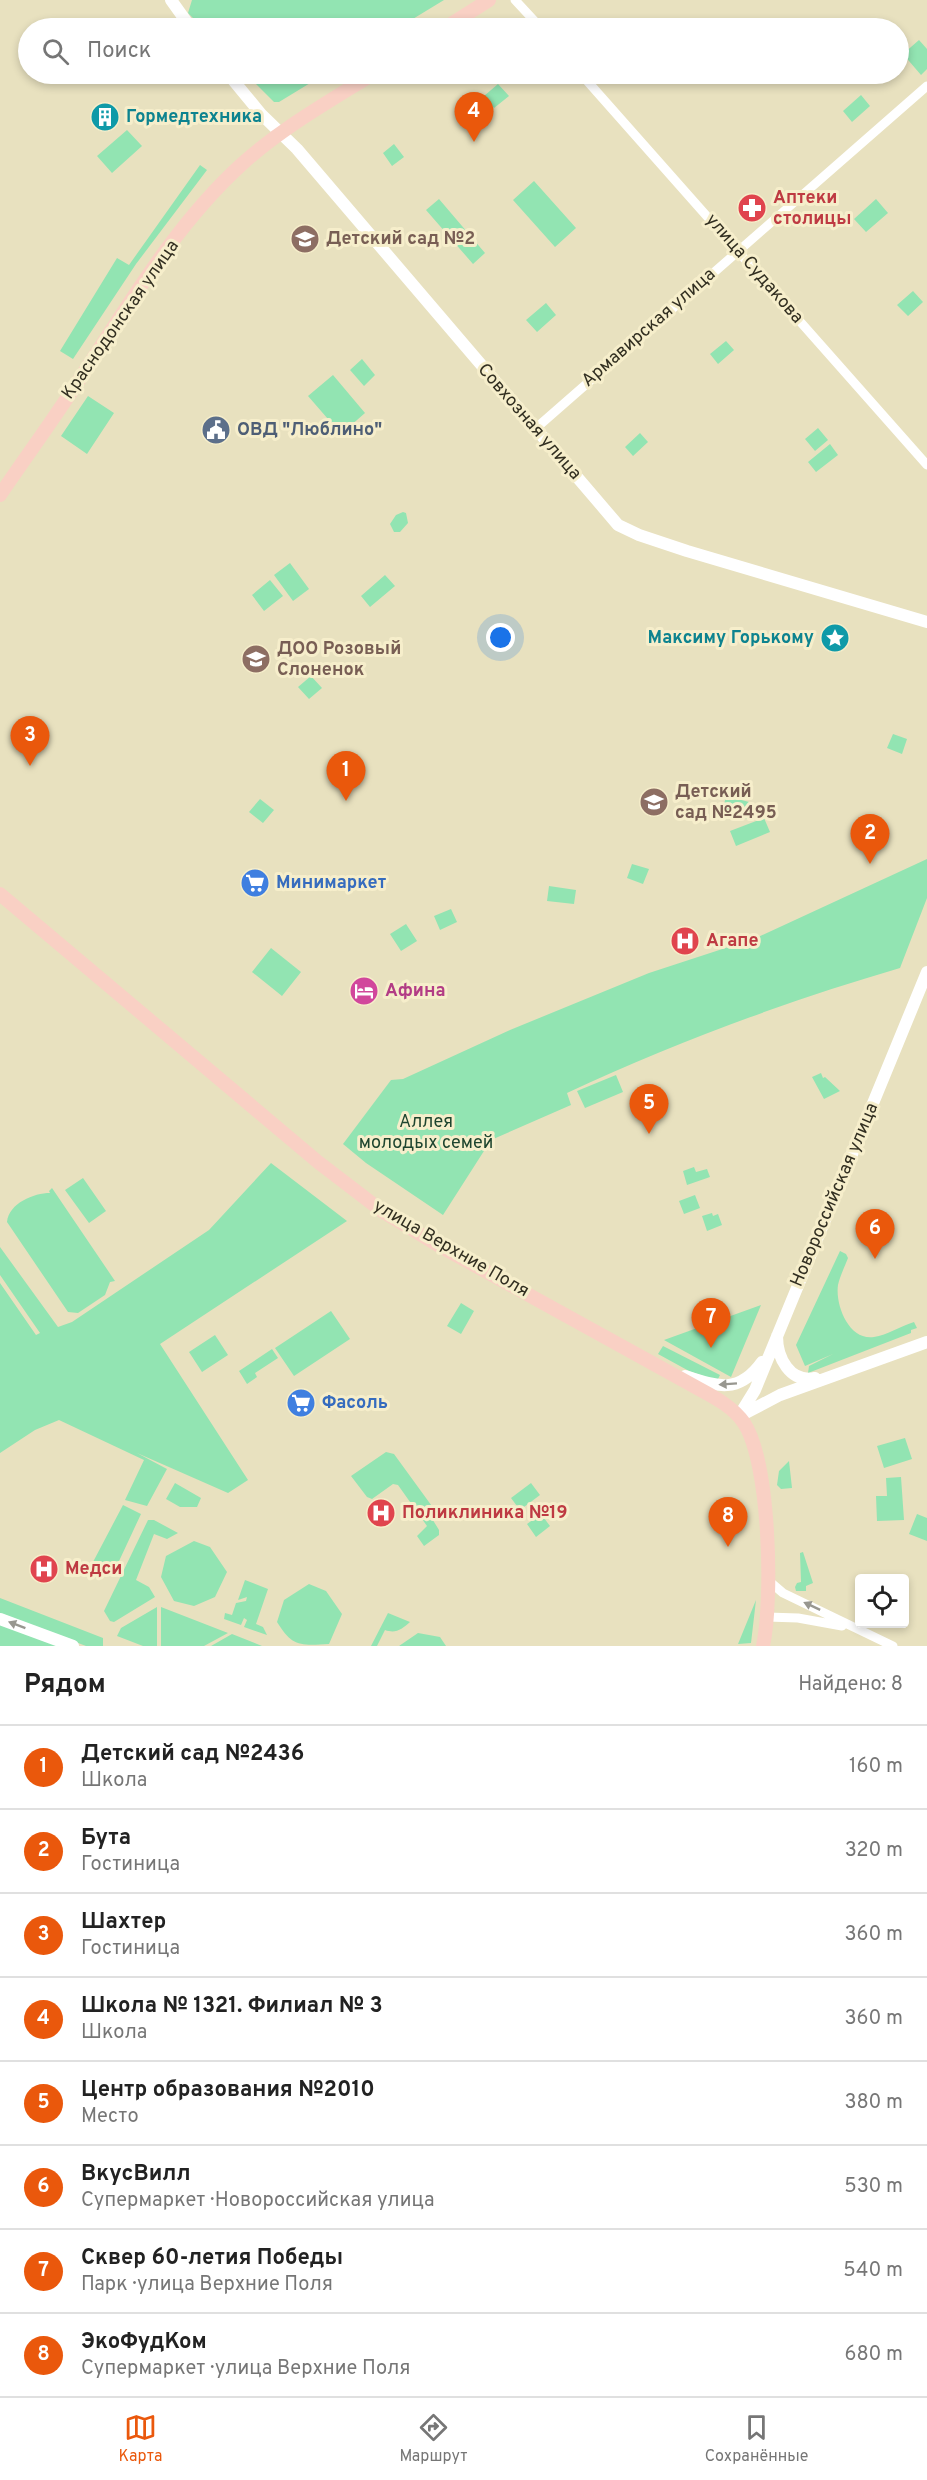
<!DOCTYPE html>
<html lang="ru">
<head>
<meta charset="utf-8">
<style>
	:root { --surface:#fff; --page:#f2f2f2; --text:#222; --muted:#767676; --line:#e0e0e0; --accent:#ea580c }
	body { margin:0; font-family:Overpass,sans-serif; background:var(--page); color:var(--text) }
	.controls { position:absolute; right:18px; bottom:18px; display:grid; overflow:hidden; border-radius:6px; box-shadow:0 3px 9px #0003 }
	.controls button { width:54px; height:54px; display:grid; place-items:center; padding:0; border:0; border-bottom:2px solid var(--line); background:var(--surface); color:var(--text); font:30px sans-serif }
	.you { position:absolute; left:501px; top:638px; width:21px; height:21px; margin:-15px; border:4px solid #fff; border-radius:50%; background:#1a73e8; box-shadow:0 0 0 9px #1a73e833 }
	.badge { display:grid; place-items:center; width:39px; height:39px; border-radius:50%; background:var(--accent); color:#fff; font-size:20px; font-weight:700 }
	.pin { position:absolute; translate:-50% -50px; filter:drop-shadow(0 2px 3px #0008) }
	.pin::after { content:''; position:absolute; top:32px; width:21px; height:18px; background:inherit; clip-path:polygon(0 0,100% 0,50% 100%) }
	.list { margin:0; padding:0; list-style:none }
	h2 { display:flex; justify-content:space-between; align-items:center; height:78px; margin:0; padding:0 24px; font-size:26px }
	h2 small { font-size:20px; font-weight:400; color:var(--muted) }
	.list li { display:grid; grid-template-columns:39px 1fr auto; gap:18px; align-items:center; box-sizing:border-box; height:84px; padding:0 24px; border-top:2px solid var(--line) }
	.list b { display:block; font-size:22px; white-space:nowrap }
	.list p { margin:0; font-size:20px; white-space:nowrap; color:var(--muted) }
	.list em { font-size:20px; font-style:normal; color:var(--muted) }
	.icon { flex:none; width:33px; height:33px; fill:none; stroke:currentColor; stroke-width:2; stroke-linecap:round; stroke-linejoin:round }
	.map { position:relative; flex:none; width:927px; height:1646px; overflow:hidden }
	.search { position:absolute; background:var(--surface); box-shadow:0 3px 9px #0003; left:18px; right:18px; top:18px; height:66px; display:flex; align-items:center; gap:15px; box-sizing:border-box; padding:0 21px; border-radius:33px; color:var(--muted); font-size:22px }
	.sheet { height:750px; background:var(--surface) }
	nav { display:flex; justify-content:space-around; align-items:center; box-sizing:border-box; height:84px; border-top:2px solid var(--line); background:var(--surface); font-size:16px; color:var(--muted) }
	nav a { display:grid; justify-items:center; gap:3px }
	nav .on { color:var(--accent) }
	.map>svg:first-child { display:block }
	.green { fill:#92e4b2 }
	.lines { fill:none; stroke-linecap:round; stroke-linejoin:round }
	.minor { stroke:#fff; stroke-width:9 }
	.tertiary { stroke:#fff; stroke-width:12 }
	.secondary { stroke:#f9d0c4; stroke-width:14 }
	.oneway { fill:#989790 }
	.labels { text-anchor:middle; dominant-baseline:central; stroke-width:6; stroke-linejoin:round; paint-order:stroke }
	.culture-label { font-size:18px; font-weight:bold; fill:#0d838f; stroke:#f6eecb; text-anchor:start }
	.health-label { font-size:18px; font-weight:bold; fill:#be3a42; stroke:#f6eecb; text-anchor:start }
	.education-label { font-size:18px; font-weight:bold; fill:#785e54; stroke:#f6eecb; text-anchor:start }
	.street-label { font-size:18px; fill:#322f21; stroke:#f6eecb }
	.service-label { font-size:18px; font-weight:bold; fill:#4e5e75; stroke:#f6eecb; text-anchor:start }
	.shop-label { font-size:18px; font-weight:bold; fill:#366cbe; stroke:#f6eecb; text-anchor:start }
	.hotel-label { font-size:18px; font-weight:bold; fill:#b23c85; stroke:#f6eecb; text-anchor:start }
	.park-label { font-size:18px; fill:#1e452f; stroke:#f6eecb }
</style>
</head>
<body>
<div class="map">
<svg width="927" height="1646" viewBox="0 0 927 1646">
	<rect width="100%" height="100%" fill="#e8e1bf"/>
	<path class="green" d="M192 0H444L398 28H203L188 13Z
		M919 40 927 49V69L921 75 903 54Z
		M246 74H325L279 102H274Z
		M498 84 509 96 494 108 484 96Z
		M861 95 870 106 852 122 843 111Z
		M127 130 142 146 112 173 97 156Z
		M394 144 404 157 392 166 383 153Z
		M200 165 207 170 136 264 73 359 60 351 117 258 129 265Z
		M534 181 576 228 555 247 513 200Z
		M439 199 485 253 473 264 426 210Z
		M876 199 888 213 866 232 854 219Z
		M913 291 923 302 908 316 897 305Z
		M546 303 556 315 537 332 526 320Z
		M726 341 734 350 718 364 710 354Z
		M362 359 375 375 364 386 350 370Z
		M333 375 365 413 341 434 308 396Z
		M88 396 114 413 87 454 61 436Z
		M818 428 828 440 815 451 805 439Z
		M640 433 648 442 633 456 625 447Z
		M830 444 838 455 816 472 808 462Z
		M403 512 406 513 408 523 400 532H394L390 524 396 515Z
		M290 563 309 589 293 601 274 575Z
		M385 575 395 586 370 607 361 596Z
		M270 580 283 596 264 611 252 595Z
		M311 676 322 688 309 699 298 687Z
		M893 734 907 739 902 754 887 748Z
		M726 796 753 803 749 819 722 813Z
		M260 799 274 810 263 823 249 812Z
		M764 818 770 832 736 846 730 831Z
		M927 859V898L900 968C787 1001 674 1043 567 1093L571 1105 491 1140 443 1215 366 1163 343 1144 391 1080 403 1079 510 1030 649 973 756 938Z
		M632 864 649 869 643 884 627 878Z
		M549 886 576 890 574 904 547 901Z
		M451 909 457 922 440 930 434 916Z
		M406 924 417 941 401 951 390 934Z
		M271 948 301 972 282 996 252 972Z
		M821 1073 823 1078 825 1077 840 1091 824 1099 812 1077Z
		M616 1075 623 1092 585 1108 577 1091Z
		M271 1163 347 1221 160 1344 248 1480 228 1493 137 1453 167 1469 147 1506 125 1500 144 1460 59 1420 35 1430 0 1453V1283L36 1335 40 1333 0 1275V1247L58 1327 72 1322 209 1230Z
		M694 1167 696 1172 707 1169 710 1177 687 1185 683 1171Z
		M83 1178 106 1211 89 1223 65 1190Z
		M52 1188 115 1281 110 1282 105 1295 78 1313 68 1312 7 1222C9 1203 34 1193 50 1193L49 1191Z
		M695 1195 700 1208 684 1214 679 1201Z
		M712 1213 713 1216 718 1214 722 1225 707 1231 702 1216Z
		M840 1251 846 1254 848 1258C845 1266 840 1276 838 1285 835 1305 849 1341 874 1337 887 1335 901 1326 914 1322L917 1328 911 1330V1333L808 1373 809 1366 833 1354 805 1366 796 1345Z
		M461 1303 474 1311 461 1334 447 1326Z
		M761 1305 731 1377 664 1340Z
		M331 1311 350 1339 294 1376 275 1348Z
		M215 1335 228 1355 202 1372 189 1352Z
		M663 1346 720 1375 717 1381 689 1371 658 1354Z
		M272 1349 278 1358 255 1373 257 1377 247 1384 239 1371Z
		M905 1438 912 1459 884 1468 877 1446Z
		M386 1452 394 1454 434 1509 431 1517 439 1530V1535L424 1546 417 1536 427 1526 398 1485 393 1484 372 1499 367 1497 351 1476Z
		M789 1461 792 1488 781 1489 777 1485 779 1471Z
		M901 1477 904 1520 877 1521 876 1496H887L886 1478Z
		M175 1483 201 1498 197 1507H180L166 1499Z
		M531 1483 540 1495 520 1510 511 1498Z
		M123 1505 141 1514 113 1574 93 1562Z
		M541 1514 550 1526 536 1537 527 1524Z
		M917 1514 927 1518V1541L909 1534Z
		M148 1520H154L178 1533 167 1539 154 1534 136 1580 149 1587 155 1597 114 1622 110 1621 104 1611Z
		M194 1541 210 1547 227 1572 215 1597 194 1606 174 1601 161 1577 166 1556Z
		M803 1552 813 1583 806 1586V1591H796L795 1587 797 1583 801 1582 800 1553Z
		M245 1580 268 1589 256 1624 263 1627 267 1635 244 1627 247 1620 244 1618 241 1625 224 1619 225 1613 232 1615 236 1603 246 1601 247 1597 238 1600Z
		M309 1584 326 1591 342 1614 329 1644C299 1646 292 1646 277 1622L284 1600Z
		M0 1598 103 1638V1646H86L0 1613Z
		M756 1600 751 1643 738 1644Z
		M157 1607V1646H143L117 1636 121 1628Z
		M161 1607 228 1633 204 1646H161Z
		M388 1613 410 1622C402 1629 396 1634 385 1630L377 1646H371Z
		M0 1623 59 1646H0Z
		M418 1633 440 1637 446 1646H399Z
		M232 1634 262 1646H211Z"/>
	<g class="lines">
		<path class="minor" d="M515 0 541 28
			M581 74 927 465
			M535 429 927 86
			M769 1581 783 1593 893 1646
			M767 1617 798 1618 842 1626"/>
		<path class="tertiary" d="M171 0 191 28
			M228 74 261 114 297 149 618 525 639 535 687 551 927 622
			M777 1336C777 1358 790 1383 815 1378
			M685 1376C718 1387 739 1394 762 1362
			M739 1416 755 1390 927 972
			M740 1416 780 1395 927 1342
			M0 1619 73 1646"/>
		<path class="secondary" d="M445 28 489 0
			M0 495C28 454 58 413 85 371 132 299 178 222 242 164 282 128 328 102 373 74
			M0 894 318 1162 382 1211 438 1245 701 1390C716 1398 734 1408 744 1423 770 1463 773 1599 763 1646"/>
	</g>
	<defs><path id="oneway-solid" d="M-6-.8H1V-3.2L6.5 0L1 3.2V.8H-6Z" transform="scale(1.5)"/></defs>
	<g class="oneway">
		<use href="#oneway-solid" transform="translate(728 1384) rotate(176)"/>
		<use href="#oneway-solid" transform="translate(812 1606) rotate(-155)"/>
		<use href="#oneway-solid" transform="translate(17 1625) rotate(-159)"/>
	</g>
	<defs>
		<g id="building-disc" transform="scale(1.5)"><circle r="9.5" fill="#0f9aa8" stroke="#f6eecb"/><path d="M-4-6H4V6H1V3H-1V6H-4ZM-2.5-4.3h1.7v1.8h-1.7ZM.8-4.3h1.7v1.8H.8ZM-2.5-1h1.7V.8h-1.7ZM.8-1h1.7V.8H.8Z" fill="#fff"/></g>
		<g id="pharmacy-disc" transform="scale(1.5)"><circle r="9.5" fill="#e0444e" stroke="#f6eecb"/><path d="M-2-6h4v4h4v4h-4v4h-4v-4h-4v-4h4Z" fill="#fff"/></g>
		<g id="school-disc" transform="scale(1.5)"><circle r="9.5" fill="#8d6e63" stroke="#f6eecb"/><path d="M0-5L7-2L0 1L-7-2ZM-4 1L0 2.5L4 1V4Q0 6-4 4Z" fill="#fff"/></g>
		<g id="civic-disc" transform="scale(1.5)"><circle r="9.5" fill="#5c6f8a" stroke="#f6eecb"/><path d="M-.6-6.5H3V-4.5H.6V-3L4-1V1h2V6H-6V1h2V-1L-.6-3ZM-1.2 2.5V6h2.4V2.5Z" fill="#fff"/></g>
		<g id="sight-disc" transform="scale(1.5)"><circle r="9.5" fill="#0f9aa8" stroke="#f6eecb"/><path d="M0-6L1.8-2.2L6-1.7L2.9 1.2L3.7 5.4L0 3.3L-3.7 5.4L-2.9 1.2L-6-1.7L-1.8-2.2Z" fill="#fff"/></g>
		<g id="supermarket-disc" transform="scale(1.5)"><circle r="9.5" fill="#3f7fe0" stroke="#f6eecb"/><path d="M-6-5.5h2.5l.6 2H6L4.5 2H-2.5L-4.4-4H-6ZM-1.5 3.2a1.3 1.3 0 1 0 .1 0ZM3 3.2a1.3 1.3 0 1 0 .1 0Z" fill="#fff"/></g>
		<g id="hospital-disc" transform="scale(1.5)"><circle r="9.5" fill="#e0444e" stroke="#f6eecb"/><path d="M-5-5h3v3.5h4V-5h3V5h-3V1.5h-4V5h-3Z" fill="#fff"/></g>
		<g id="hotel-disc" transform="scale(1.5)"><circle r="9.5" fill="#d1479c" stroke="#f6eecb"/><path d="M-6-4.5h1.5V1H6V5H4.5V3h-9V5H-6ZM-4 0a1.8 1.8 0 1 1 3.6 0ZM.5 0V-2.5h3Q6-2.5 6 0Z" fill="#fff"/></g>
	</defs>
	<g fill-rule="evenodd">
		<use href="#building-disc" x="105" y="117"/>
		<use href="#pharmacy-disc" x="752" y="208"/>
		<use href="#school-disc" x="305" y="239"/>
		<use href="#civic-disc" x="216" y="430"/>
		<use href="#sight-disc" x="835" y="638"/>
		<use href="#school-disc" x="256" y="659"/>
		<use href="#school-disc" x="654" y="802"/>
		<use href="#supermarket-disc" x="255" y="883"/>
		<use href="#hospital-disc" x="685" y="941"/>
		<use href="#hotel-disc" x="364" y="991"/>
		<use href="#supermarket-disc" x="301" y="1403"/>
		<use href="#hospital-disc" x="381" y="1513"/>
		<use href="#hospital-disc" x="44" y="1569"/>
	</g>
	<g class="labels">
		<g class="culture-label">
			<text x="126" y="117">Гормедтехника</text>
			<text x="814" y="638" text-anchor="end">Максиму Горькому</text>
		</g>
		<g class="health-label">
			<text x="773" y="198">Аптеки<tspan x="773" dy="21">столицы</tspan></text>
			<text x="706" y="941">Агапе</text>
			<text x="402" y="1513">Поликлиника №19</text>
			<text x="65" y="1569">Медси</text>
		</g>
		<g class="education-label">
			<text x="326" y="239">Детский сад №2</text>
			<text x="277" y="649">ДОО Розовый<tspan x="277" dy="21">Слоненок</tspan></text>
			<text x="675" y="792">Детский<tspan x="675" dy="21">сад №2495</tspan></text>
		</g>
		<g class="street-label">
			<text transform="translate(754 269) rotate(49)">улица Судакова</text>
			<text transform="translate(121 320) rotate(-55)">Краснодонская улица</text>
			<text transform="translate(649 328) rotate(-41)">Армавирская улица</text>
			<text transform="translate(529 422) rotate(49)">Совхозная улица</text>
			<text transform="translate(835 1195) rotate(-67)">Новороссийская улица</text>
			<text transform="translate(451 1249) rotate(30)">улица Верхние Поля</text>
		</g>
		<g class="service-label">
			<text x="237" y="430">ОВД "Люблино"</text>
		</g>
		<g class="shop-label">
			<text x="276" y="883">Минимаркет</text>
			<text x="322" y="1403">Фасоль</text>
		</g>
		<g class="hotel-label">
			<text x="385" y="991">Афина</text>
		</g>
		<g class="park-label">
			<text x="426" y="1122">Аллея<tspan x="426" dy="21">молодых семей</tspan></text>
		</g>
	</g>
</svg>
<div class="controls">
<button><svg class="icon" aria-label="locate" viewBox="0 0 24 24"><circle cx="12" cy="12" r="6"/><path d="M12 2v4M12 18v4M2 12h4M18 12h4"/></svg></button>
</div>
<div class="you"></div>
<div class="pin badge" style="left:346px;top:801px">1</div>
<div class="pin badge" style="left:870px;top:864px">2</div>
<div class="pin badge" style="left:30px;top:766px">3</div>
<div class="pin badge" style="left:474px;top:142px">4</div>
<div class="pin badge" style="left:649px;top:1134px">5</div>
<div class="pin badge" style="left:875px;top:1259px">6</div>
<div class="pin badge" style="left:711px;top:1348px">7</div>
<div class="pin badge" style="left:728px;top:1547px">8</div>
<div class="search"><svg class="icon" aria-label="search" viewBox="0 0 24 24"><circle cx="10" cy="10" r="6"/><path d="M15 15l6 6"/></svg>Поиск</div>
</div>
<section class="sheet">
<h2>Рядом<small>Найдено: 8</small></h2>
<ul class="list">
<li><span class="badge">1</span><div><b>Детский сад №2436</b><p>Школа</p></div><em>160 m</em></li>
<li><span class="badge">2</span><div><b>Бута</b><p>Гостиница</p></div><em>320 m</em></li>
<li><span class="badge">3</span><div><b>Шахтер</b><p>Гостиница</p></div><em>360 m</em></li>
<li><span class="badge">4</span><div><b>Школа № 1321. Филиал № 3</b><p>Школа</p></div><em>360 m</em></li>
<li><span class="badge">5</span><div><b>Центр образования №2010</b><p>Место</p></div><em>380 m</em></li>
<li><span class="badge">6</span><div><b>ВкусВилл</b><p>Супермаркет · Новороссийская улица</p></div><em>530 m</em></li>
<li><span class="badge">7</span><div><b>Сквер 60-летия Победы</b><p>Парк · улица Верхние Поля</p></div><em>540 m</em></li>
<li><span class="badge">8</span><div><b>ЭкоФудКом</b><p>Супермаркет · улица Верхние Поля</p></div><em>680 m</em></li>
</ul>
</section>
<nav>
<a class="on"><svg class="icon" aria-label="map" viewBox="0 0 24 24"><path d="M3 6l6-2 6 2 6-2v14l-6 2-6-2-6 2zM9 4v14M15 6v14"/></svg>Карта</a>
<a><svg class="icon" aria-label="directions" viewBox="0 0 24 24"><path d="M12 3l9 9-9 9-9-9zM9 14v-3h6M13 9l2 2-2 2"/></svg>Маршрут</a>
<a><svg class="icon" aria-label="saved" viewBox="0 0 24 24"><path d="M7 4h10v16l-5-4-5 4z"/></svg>Сохранённые</a>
</nav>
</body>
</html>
